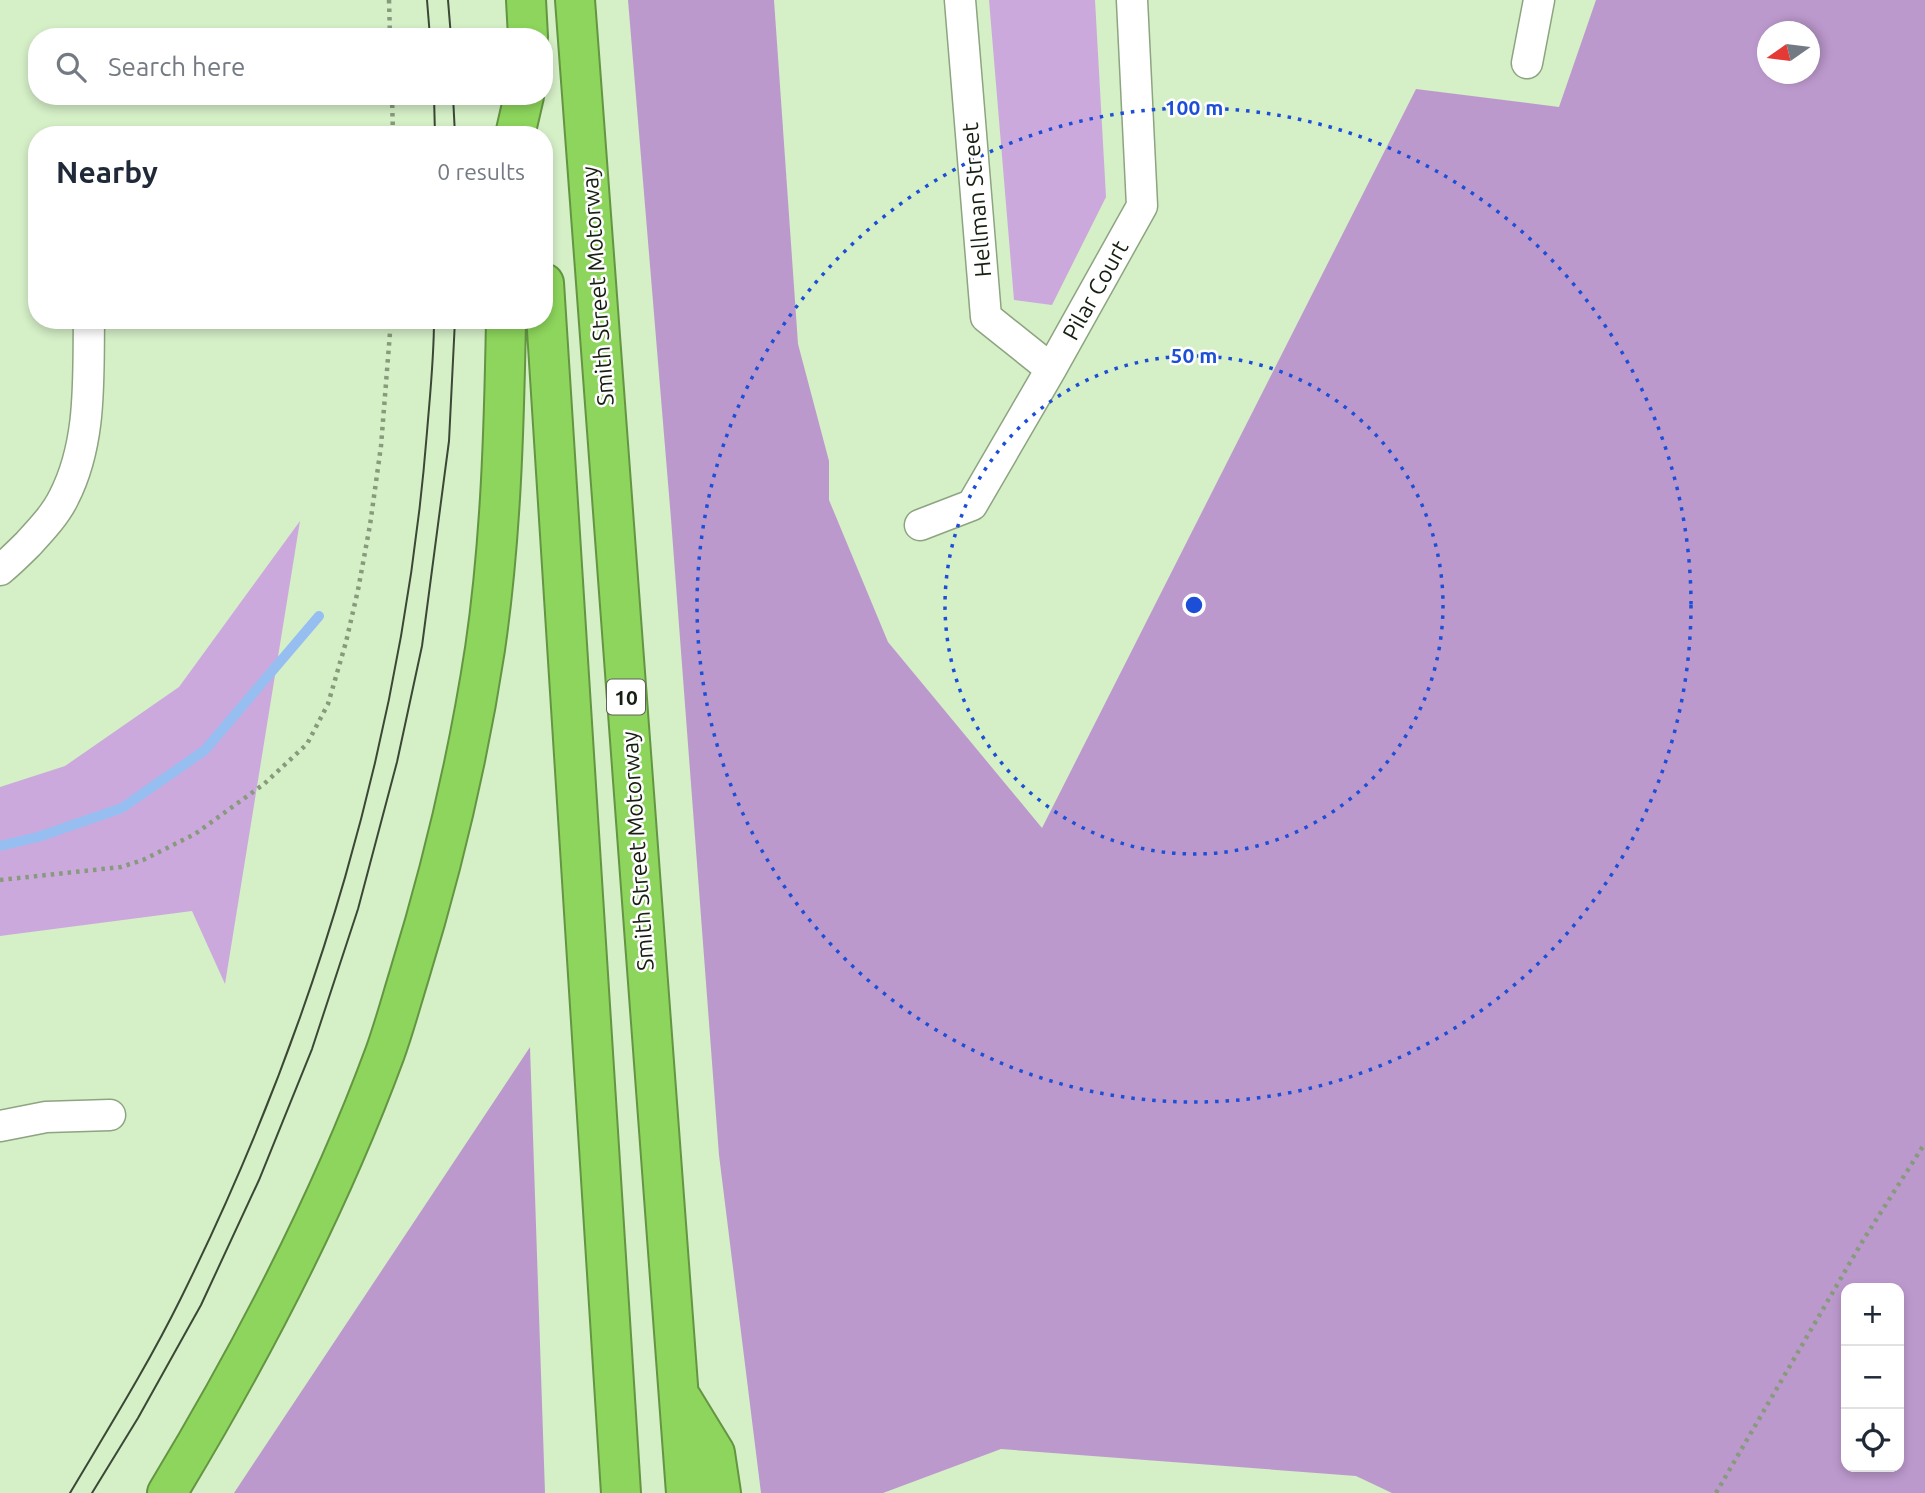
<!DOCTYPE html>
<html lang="en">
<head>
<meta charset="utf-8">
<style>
	:root { --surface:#fff; --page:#f6f6f7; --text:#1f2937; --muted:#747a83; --line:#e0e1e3 }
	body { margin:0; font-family:Ubuntu,sans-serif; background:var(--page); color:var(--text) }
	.controls { position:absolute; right:21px; bottom:21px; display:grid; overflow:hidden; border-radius:14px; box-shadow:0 4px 10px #0003 }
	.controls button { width:63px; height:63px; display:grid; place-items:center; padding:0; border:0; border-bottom:2px solid var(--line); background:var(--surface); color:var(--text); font:35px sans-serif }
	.compass { position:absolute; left:1757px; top:21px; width:63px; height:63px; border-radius:50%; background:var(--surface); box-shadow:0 4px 10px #0003; rotate:256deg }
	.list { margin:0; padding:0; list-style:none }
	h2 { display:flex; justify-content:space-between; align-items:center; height:91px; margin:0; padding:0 28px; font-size:30px }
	h2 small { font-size:23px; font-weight:400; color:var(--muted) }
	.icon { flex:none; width:38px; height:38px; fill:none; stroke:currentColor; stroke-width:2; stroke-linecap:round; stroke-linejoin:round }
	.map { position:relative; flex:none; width:1925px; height:1493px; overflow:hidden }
	.search { position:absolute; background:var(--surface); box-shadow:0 4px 10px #0003; left:28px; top:28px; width:525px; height:77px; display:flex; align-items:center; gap:18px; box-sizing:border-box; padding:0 24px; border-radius:28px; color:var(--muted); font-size:26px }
	.panel { position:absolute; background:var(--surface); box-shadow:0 4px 10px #0003; left:28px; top:126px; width:525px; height:203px; border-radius:28px }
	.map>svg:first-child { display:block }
	.green { fill:#cca9dd }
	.forest { fill:#bc99cd; fill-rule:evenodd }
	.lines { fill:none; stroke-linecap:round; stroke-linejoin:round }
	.stream { stroke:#96bef0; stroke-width:10 }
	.street-casing { stroke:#8da480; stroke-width:33 }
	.highway-casing { stroke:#639542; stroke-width:42 }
	.path { stroke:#879a7c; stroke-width:4.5; stroke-dasharray:3.5 5; stroke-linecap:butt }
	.street { stroke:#fff; stroke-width:30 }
	.highway { stroke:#8dd55c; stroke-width:38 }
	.tram { stroke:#3b4835; stroke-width:2 }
	.ring { fill:none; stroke:#1d4ed8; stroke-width:3.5; stroke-dasharray:3.5 7 }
	.labels { text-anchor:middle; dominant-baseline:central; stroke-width:5; stroke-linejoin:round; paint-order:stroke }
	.shield { fill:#fff; stroke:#5c6258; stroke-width:2 }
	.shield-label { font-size:21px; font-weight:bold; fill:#161f11 }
	.street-label { font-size:23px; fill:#161f11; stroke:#fff }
	.centre { fill:#1d4ed8; stroke:#fff; stroke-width:3.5 }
	.ring-label { font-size:21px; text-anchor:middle; font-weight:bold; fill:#1d4ed8; stroke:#fff; stroke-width:5; stroke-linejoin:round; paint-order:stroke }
</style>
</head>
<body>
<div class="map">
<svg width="1925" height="1493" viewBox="0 0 1925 1493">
	<rect width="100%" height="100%" fill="#d5efc7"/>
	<path class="green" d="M989 0H1095L1106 197 1052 305 1014 300Z
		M300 521 225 984 192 911 0 936V787L65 766 179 687Z"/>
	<path class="forest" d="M628 0H774L798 344 829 461V500L888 642 1042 828 1416 89 1559 107 1596 0H1925V1493H1392L1356 1476 1001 1449 883 1493H761L719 1155 671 519ZM1768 32H1810V74H1768ZM1846 1288H1899V1467H1846Z
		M530 1047 545 1493H234Z"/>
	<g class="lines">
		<path class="stream" d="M0 846 38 837 122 808 205 750 319 616"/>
		<g class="street-casing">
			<path id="street" d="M960 0 986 317 1051 369
				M1527 63 1539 0
				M920 525 972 505 1051 369 1142 206 1132 0
				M0 570C10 562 19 553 28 544 41 530 56 514 64 497 92 442 88 379 89 320
				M0 1126 46 1117 110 1115"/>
		</g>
		<g class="highway-casing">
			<path id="highway" d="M526 0 528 37
				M575 0 686 1493
				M515 135 524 96
				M544 283 621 1493
				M682 1399 715 1453 721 1493
				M167 1493C251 1354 329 1205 385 1053 394 1028 401 1002 409 976 442 869 468 760 485 649 501 540 504 430 506 320"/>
		</g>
		<path class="path" d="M389 0 390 37
			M392 96 393 135
			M0 880 121 867 143 860 195 834 264 784 307 744 328 704 346 642 358 590 370 525 381 446 391 320
			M1716 1493 1862 1242 1925 1143"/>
		<use href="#street" class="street"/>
		<use href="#highway" class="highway"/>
		<path class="tram" d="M427 0 430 37
			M448 0 451 37
			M434 96 435 135
			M453 96 455 135
			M70 1493C108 1429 148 1365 181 1298 315 1027 403 734 427 432 430 395 434 358 434 320
			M92 1493 138 1418 201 1305 259 1180 312 1049 358 909 397 762 422 646 449 441 455 320"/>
	</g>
	<g class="ring">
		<circle cx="1194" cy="605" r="249"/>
		<circle cx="1194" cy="605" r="497"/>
	</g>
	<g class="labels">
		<rect class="shield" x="607" y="679.5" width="38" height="35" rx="5"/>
		<g class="shield-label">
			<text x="626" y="697">10</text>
		</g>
		<g class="street-label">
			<text transform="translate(976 200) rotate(-95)">Hellman Street</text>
			<text transform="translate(597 286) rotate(-94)">Smith Street Motorway</text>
			<text transform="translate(1095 290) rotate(-61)">Pilar Court</text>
			<text transform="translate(637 851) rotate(-94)">Smith Street Motorway</text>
		</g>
	</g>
	<circle cx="1194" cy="605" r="10" class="centre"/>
	<g class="ring-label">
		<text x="1194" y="115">100 m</text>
		<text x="1194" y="363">50 m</text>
	</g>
</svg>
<div class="controls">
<button>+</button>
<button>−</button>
<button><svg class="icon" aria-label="locate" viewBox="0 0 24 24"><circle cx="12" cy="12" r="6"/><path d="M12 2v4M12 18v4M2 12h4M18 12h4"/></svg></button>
</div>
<svg class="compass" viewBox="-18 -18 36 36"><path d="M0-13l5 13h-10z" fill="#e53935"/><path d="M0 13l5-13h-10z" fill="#747a83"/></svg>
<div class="search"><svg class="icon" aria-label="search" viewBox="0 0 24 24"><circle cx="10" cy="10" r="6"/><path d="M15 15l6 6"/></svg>Search here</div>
<section class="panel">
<h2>Nearby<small>0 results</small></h2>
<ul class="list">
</ul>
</section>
</div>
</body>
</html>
